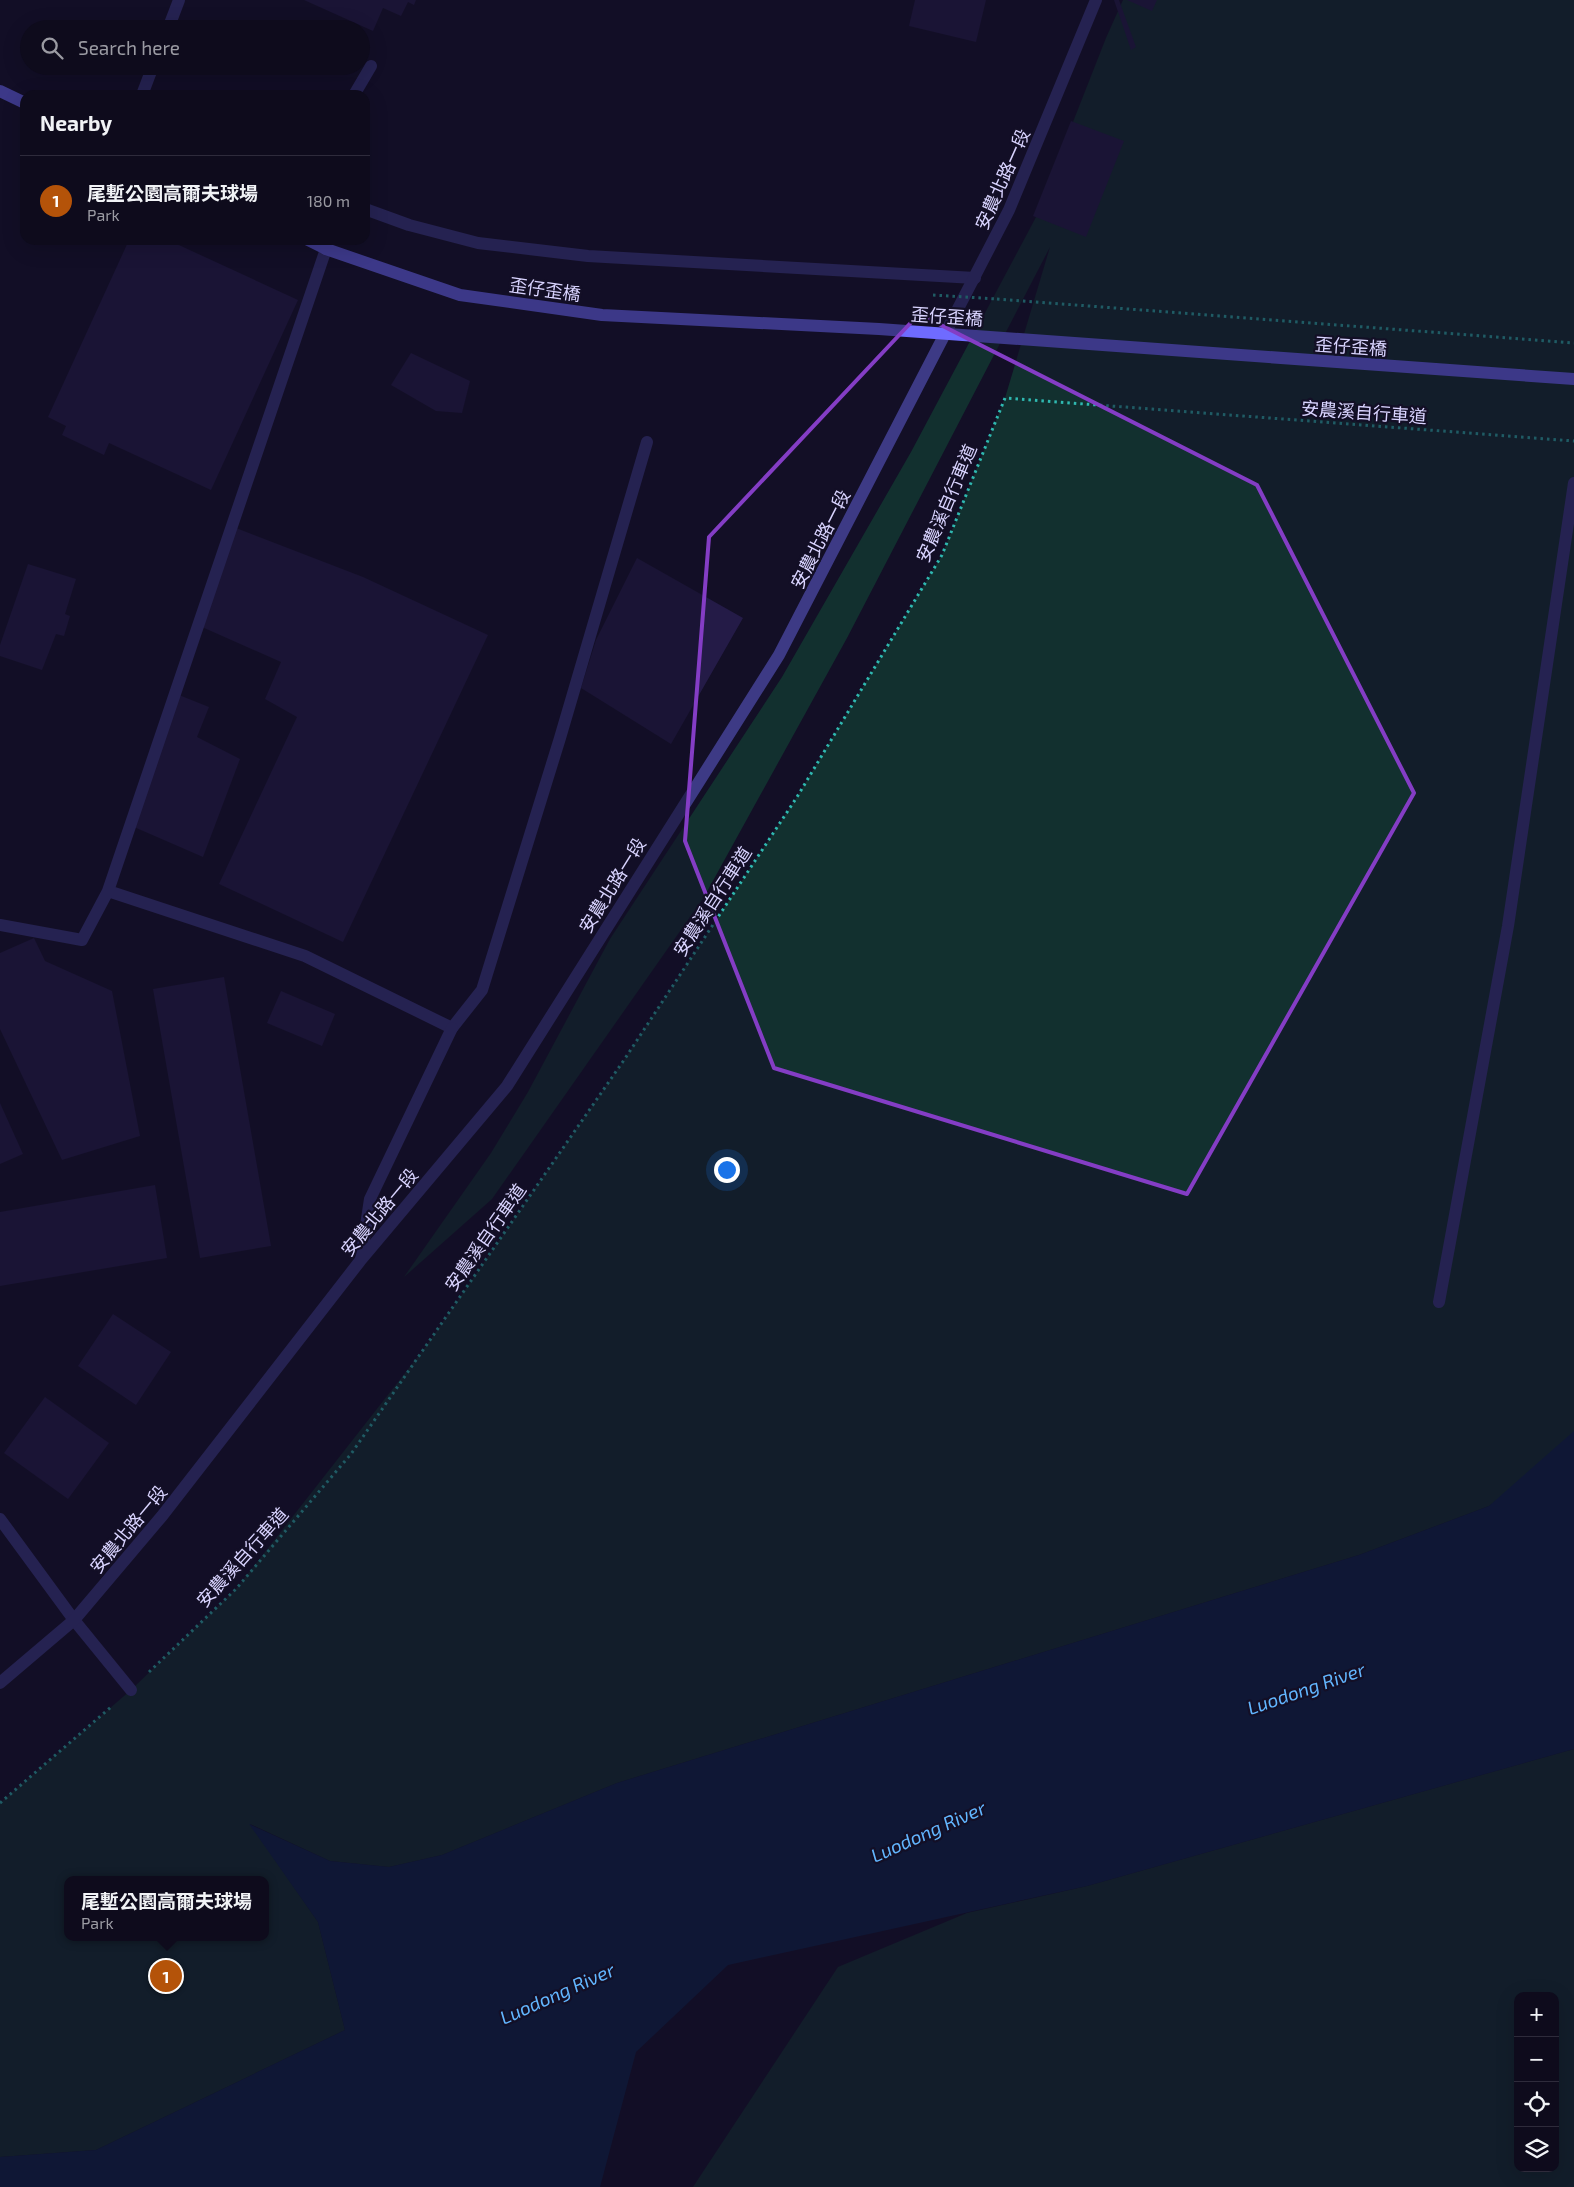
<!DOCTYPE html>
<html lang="en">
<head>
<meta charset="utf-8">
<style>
	:root { --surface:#0e0b1c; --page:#1c1929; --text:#f1f3f6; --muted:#9b9ba3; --line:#2e2b3b; --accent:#b45309 }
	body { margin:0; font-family:"Exo 2","Noto Sans TC",sans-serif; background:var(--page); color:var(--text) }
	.controls { position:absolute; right:15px; bottom:15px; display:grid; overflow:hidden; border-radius:10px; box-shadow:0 5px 20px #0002 }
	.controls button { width:45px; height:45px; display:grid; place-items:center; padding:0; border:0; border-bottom:1px solid var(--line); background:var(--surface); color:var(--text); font:25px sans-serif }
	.you { position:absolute; left:726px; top:1169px; width:18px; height:18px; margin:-12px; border:4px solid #fff; border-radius:50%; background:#1a73e8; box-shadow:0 0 0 8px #1a73e833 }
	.badge { display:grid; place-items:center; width:32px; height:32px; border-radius:50%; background:var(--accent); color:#fff; font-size:16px; font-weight:700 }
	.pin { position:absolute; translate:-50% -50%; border:2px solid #fff; box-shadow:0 1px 5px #0006 }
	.popup { position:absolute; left:64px; top:1876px; width:205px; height:65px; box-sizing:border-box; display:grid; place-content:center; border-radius:10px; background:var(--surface); filter:drop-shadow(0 1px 4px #0005); font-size:16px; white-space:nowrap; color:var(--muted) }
	.popup b { font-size:19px; color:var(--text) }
	.popup::after { content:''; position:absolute; left:50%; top:100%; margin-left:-10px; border:10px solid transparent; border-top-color:var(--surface) }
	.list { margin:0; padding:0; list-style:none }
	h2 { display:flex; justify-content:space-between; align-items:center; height:65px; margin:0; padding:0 20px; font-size:21px }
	h2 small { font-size:16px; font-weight:400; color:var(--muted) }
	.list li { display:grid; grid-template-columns:32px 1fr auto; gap:15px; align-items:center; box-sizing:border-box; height:90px; padding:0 20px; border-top:1px solid var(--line) }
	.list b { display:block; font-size:19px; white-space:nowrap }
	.list p { margin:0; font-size:16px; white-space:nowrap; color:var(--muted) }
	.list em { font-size:16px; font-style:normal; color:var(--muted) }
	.icon { flex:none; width:28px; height:28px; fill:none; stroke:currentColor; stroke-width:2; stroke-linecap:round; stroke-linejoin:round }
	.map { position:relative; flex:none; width:1574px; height:2187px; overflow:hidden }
	.search { position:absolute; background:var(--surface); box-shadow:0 5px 20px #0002; left:20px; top:20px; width:350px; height:55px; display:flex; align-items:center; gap:12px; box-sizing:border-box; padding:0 18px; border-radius:28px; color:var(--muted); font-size:19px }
	.panel { position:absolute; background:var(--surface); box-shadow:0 5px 20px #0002; left:20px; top:90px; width:350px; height:155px; border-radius:15px }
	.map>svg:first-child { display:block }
	.green { fill:#12302f; fill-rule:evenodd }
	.water { fill:#0c2248 }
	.building { fill:#241b47 }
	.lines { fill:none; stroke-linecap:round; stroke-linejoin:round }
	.path { stroke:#2fb8b0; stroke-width:3; stroke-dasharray:2.5 4; stroke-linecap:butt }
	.lane { stroke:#3d3a85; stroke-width:12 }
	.street { stroke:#3d3a85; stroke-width:12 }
	.secondary { stroke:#6f6bff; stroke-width:12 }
	.path-bridge { stroke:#2fb8b0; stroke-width:3; stroke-dasharray:2.5 4; stroke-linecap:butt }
	.secondary-bridge { stroke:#6f6bff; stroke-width:12 }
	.marked { fill:none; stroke:#843dc5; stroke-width:4; stroke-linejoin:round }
	.labels { text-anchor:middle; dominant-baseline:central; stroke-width:4.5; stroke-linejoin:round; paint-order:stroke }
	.street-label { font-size:18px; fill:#d9d4ff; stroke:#130f26 }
	.water-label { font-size:19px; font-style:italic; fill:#62b6ff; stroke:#130f26 }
</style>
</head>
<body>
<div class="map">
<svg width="1574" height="2187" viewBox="0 0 1574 2187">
	<rect width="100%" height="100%" fill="#130f26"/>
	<path class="green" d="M1123 0H1574V1446L1489 1506 1359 1555 617 1783 442 1855 389 1867 330 1861 250 1824 318 1922 345 2030 96 2150 0 2157V1803L131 1690 236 1589 427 1345 624 1060 797 797 942 555 1005 398 1050 247 847 638 704 897 492 1199 404 1277 491 1153 528 1092 610 939 782 677 911 452 1043 204 1062 150 1106 38ZM67 1880H265V1937H67Z
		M1574 1749V2187H693L838 1967 967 1913 1087 1886ZM1518 1996H1555V2168H1518Z"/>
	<path class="water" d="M1574 1431V1749L1087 1886 728 1965 636 2052 600 2187H0V2157L96 2150 345 2030 318 1922 249 1824 330 1861 389 1867 442 1855 617 1783 1359 1555 1489 1506Z"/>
	<path class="building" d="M304 0H416L414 5 408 2 401 16 383 8 373 31Z
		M915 0H986L976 42 909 26Z
		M1114 0H1119L1136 47 1131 50Z
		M1127 0H1157L1152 11Z
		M1071 121 1124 141 1086 237 1033 216Z
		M129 240H168L298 300 211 490 109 443 104 455 62 435 66 426 48 417Z
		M411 353 470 381 462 413 436 411 391 385Z
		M236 528 363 577 488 635 343 942 219 884 297 717 265 699 281 662 202 627Z
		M637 558 743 618 671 744 581 688 596 640Z
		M28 564 76 579 65 614 70 616 64 636 56 634 42 670 0 656V645Z
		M179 695 209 707 197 737 240 759 203 857 134 827Z
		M34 938 45 961 112 991 140 1136 62 1160 0 1029V953Z
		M224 977 271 1246 200 1258 153 989Z
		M281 991 335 1014 322 1046 267 1023Z
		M0 1103 23 1154 0 1164Z
		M155 1185 167 1258 0 1286V1212Z
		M113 1314 171 1352 136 1405 78 1366Z
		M45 1397 109 1443 68 1499 4 1453Z"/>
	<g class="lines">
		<path class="path" d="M997 299 1574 343
			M149 1672 236 1589 351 1454 624 1060 797 797 942 555 1005 398 1574 441
			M0 1803 111 1707"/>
		<path class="lane" d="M365 209 409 225 478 243 588 256 975 278
			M108 891 326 249
			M0 925 82 940 108 891 305 956 452 1028 482 990 560 738 647 442
			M0 1519 74 1620 131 1690"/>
		<path class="street" d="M168 29 179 0
			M142 95 153 66
			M354 95 371 66
			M361 1259 370 1199 452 1028
			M1439 1302 1508 926 1574 483
			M0 1683 74 1620 162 1516 360 1261 507 1086 779 655 1009 210 1096 0"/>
		<path class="secondary" d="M0 91 25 103
			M308 240 326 249"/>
		<path class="path-bridge" d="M933 295 997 299"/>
		<path class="secondary-bridge" d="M326 249 460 295 602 315 879 329 1574 379"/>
	</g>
	<path d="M0 0H1574V2187H0ZM919 314 1257 485 1414 793 1187 1194 774 1068 685 841 709 537Z" fill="#130f26" fill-opacity=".55" fill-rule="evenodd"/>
	<path class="marked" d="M919 314 1257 485 1414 793 1187 1194 774 1068 685 841 709 537Z"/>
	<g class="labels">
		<g class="street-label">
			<text transform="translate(1002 179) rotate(-66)">安農北路一段</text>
			<text transform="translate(545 289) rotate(8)">歪仔歪橋</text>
			<text transform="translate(947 316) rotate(4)">歪仔歪橋</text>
			<text transform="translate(1351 346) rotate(4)">歪仔歪橋</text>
			<text transform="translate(1364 412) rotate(4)">安農溪自行車道</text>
			<text transform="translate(946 503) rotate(-67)">安農溪自行車道</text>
			<text transform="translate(820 539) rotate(-63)">安農北路一段</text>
			<text transform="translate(612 885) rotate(-58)">安農北路一段</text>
			<text transform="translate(712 901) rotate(-57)">安農溪自行車道</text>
			<text transform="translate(379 1212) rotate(-50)">安農北路一段</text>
			<text transform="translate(485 1237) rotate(-55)">安農溪自行車道</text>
			<text transform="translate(128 1529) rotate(-50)">安農北路一段</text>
			<text transform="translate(242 1557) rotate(-48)">安農溪自行車道</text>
		</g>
		<g class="water-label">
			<text transform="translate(1306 1688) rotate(-19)">Luodong River</text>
			<text transform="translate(928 1831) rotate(-24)">Luodong River</text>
			<text transform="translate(557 1993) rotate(-24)">Luodong River</text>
		</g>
	</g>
</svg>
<div class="controls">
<button>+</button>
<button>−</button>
<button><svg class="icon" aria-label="locate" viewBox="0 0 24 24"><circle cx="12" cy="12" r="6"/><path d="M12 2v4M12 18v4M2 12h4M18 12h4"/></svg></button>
<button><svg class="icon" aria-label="layers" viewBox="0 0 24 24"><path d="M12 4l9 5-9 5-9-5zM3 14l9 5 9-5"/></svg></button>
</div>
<div class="you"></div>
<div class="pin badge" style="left:166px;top:1976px">1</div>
<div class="popup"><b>尾塹公園高爾夫球場</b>Park</div>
<div class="search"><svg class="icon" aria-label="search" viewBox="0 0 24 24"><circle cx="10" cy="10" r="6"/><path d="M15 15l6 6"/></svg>Search here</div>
<section class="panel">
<h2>Nearby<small></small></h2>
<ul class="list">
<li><span class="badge">1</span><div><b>尾塹公園高爾夫球場</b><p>Park</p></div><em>180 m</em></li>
</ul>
</section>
</div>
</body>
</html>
